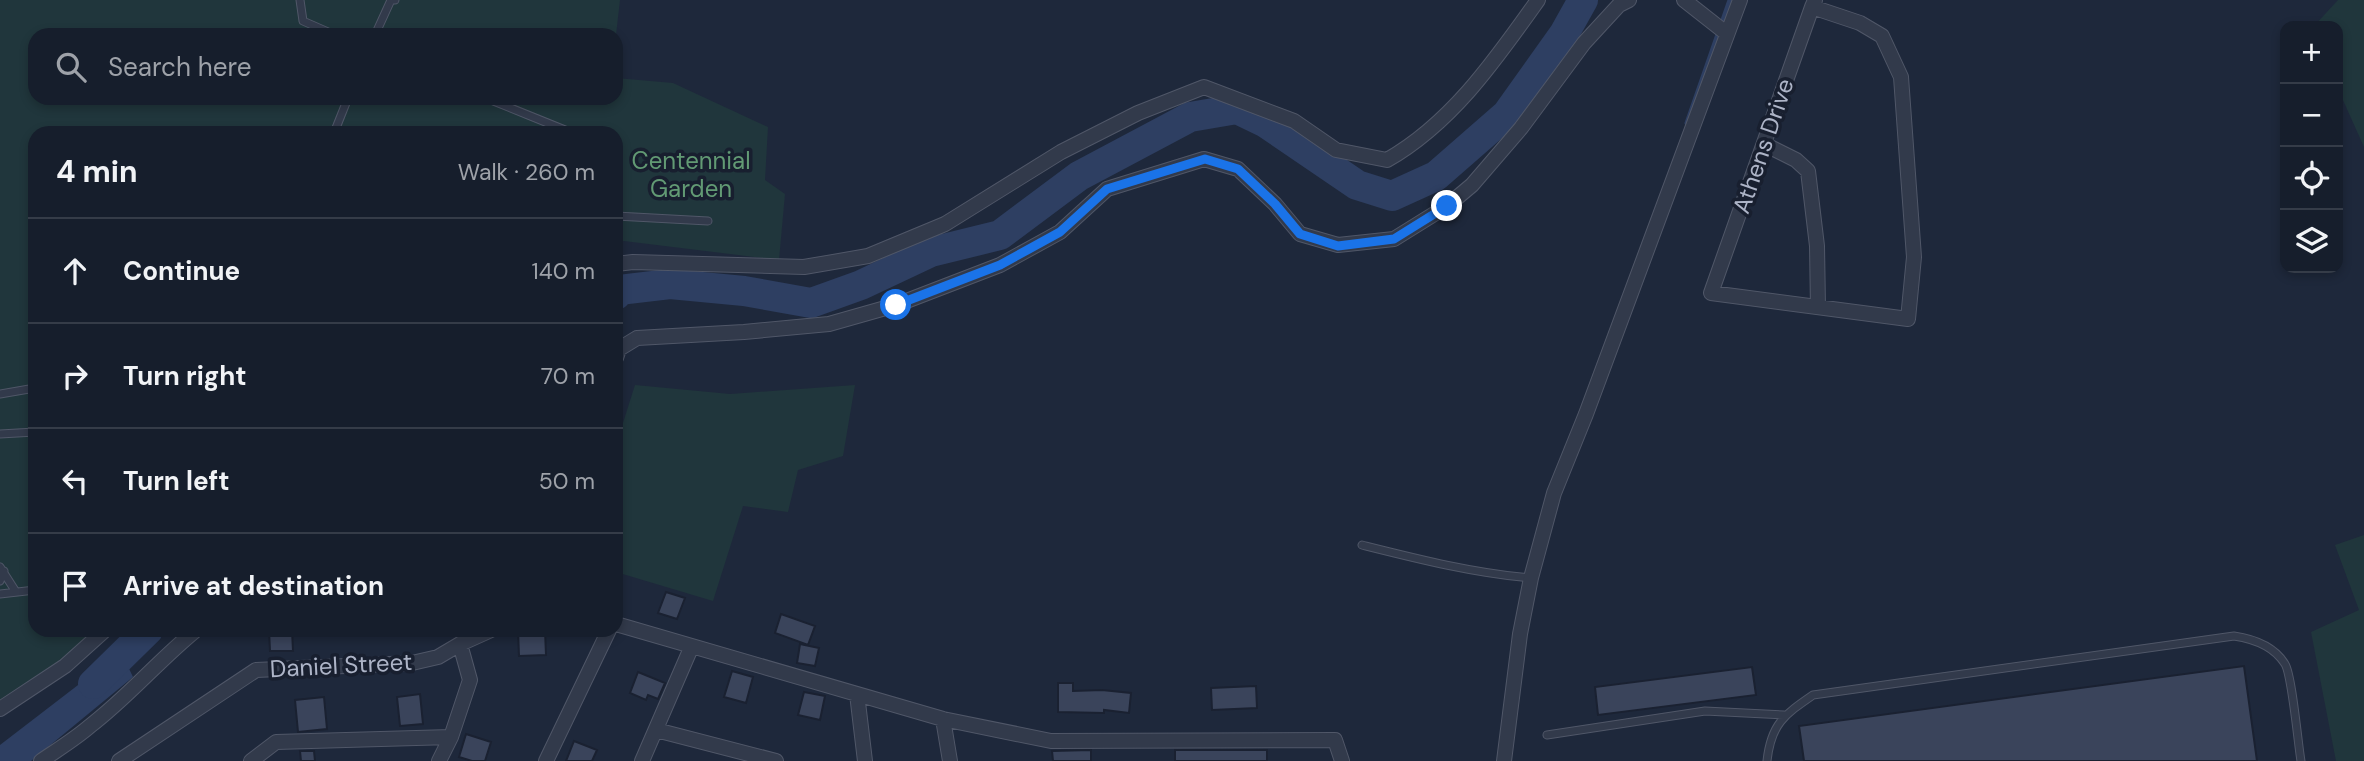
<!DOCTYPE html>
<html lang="en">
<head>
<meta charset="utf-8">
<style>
	:root { --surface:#161e2c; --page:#1f2734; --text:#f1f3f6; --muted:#9ea2a9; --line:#353c48 }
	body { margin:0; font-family:"DM Sans",sans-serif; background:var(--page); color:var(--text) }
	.controls { position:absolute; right:21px; top:21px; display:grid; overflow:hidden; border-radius:14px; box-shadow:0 4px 10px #0003 }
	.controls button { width:63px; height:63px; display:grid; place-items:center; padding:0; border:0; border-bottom:2px solid var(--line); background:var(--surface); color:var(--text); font:35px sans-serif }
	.stop { position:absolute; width:21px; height:21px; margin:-16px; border:5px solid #1a73e8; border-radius:50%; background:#fff }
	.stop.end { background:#1a73e8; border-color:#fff; box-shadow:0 2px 7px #0008 }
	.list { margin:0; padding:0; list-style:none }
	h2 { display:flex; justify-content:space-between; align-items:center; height:91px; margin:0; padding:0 28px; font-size:30px }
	h2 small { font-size:23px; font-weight:400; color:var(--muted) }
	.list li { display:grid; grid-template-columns:46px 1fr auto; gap:21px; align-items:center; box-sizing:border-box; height:105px; padding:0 28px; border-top:2px solid var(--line) }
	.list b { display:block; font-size:26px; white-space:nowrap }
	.list em { font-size:23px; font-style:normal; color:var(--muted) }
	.icon { flex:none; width:38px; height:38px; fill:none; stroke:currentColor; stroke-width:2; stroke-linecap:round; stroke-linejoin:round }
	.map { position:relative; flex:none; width:2364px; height:761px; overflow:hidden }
	.search { position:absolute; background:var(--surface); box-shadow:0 4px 10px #0003; left:28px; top:28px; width:595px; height:77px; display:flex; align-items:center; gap:18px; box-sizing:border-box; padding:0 24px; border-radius:21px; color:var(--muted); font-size:26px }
	.panel { position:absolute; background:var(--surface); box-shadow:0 4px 10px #0003; left:28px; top:126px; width:595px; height:511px; border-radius:21px }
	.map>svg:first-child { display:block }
	.green { fill:#20363c }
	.water { fill:#2e3f62 }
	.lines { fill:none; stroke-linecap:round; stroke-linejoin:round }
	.stream { stroke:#2e3f62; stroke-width:5 }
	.river { stroke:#2e3f62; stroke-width:30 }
	.building { fill:#3a445b; stroke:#1a2131; stroke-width:2 }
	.service-casing { stroke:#505768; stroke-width:9 }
	.minor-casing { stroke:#505768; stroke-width:16 }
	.service { stroke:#323a4b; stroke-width:7 }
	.minor { stroke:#323a4b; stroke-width:14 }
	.route { stroke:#1a73e8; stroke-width:9 }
	.labels { text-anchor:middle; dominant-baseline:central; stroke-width:7; stroke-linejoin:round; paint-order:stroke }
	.street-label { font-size:24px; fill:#adb4c7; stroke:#181f2f }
	.park-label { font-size:24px; fill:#629a74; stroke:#181f2f }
</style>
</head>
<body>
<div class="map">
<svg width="2364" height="761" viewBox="0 0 2364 761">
	<rect width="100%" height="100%" fill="#1e283b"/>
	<path class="green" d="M0 0H620L616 35H35V98H616V78L673 83 768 127 765 180 785 194 779 260 624 241 616 243V133H35V630H107L0 712Z
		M2338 0H2364V147L2338 89V26H2314Z
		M635 385 730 394 855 385 843 456 798 470 788 512 743 506 713 601 616 572V445Z
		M2364 535V761H2336L2311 632 2359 610 2335 545Z"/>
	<path class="water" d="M121 652 133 677 31 761H0V745Z"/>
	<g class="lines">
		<path class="stream" d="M1687 123 1730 0"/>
		<path class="river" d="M616 295 619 290 670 284 744 291 811 303 861 285 931 252 1000 235 1079 176 1190 117 1237 109 1266 123 1357 185 1392 196 1436 176 1507 114 1564 34 1583 0
			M93 684 148 630"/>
	</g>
	<path class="building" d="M666 592 685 598 677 619 658 613Z
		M781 614 815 626 808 645 775 633Z
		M269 630H292L293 651H270Z
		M518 630H545L546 655 519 656Z
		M800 644 819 648 815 666 797 663Z
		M2244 666 2257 761H1804L1799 726Z
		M1752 667 1756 695 1598 715 1595 687Z
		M732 671 753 677 746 703 724 697Z
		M638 672 665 683 658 699 648 695 646 700 630 693Z
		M1058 683H1073V691L1102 690 1131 693 1129 713 1104 710V713L1058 712Z
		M1256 686 1257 708 1212 710 1211 688Z
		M804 692 825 696 820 720 798 715Z
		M420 694 423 724 400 726 397 697Z
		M324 697 327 729 298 732 295 700Z
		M466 734 491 742 485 761H472L459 757Z
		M574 741 597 750 592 761H566Z
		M1091 750V761H1053L1052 751Z
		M1175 750H1267V761H1175Z
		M300 751H314L315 761H301Z"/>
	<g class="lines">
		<g class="service-casing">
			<path id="service" d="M300 0 303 21 335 35
				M375 35 391 0H395
				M486 98 565 130 564 133
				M334 133 348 98
				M616 216 708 221
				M0 394 35 388
				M0 434 35 432
				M1362 545C1418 559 1473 573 1531 578
				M0 567 16 592
				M0 581 4 571
				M0 594 35 590
				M1547 735 1705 711 1784 715
				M1767 761C1771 724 1784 715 1813 695L2234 636C2254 639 2274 646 2285 664 2292 675 2298 744 2301 761"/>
		</g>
		<g class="minor-casing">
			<path id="minor" d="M1684 0 1726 33
				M1812 7 1860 23 1882 36 1901 77 1914 257 1908 319 1711 293 1812 7 1815 0
				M1764 144 1796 160 1808 171 1817 246 1818 307
				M616 264 633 262 804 267 868 256 945 224 1061 152 1138 113 1204 87 1294 121 1336 150 1387 160C1452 123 1496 59 1538 0
				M616 358 619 349 637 338 744 332 829 324 896 305 1000 265 1060 232 1107 189 1204 159 1238 169 1275 204 1300 234 1338 245 1394 239 1447 206 1472 185 1521 128 1584 43 1619 5 1629 0
				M616 624 943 719 1051 741 1335 740 1342 761
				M857 694 865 761
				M0 709 65 666 105 630
				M943 719 950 761
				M656 730 776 761
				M41 761C57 750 75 739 90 726 128 697 159 660 196 630
				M119 761 256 670 412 663 438 657 460 644
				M251 761 276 742 451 737
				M439 761 451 737 470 680 460 644 491 630
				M546 761 609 630
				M642 761 691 648
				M1504 761 1520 634 1531 578 1554 493 1586 414 1740 0"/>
		</g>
		<use href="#service" class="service"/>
		<use href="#minor" class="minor"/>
	</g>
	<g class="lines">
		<path class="route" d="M896 305 1000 265 1060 232 1107 189 1205 159 1238 169 1275 204 1300 234 1338 246 1394 239 1447 206"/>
	</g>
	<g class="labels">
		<g class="street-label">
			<text transform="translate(1763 146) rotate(-71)">Athens Drive</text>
			<text transform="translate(341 665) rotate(-3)">Daniel Street</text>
		</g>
		<g class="park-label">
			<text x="691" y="160">Centennial<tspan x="691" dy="28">Garden</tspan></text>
		</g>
	</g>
</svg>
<div class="controls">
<button>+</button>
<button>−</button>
<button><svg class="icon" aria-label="locate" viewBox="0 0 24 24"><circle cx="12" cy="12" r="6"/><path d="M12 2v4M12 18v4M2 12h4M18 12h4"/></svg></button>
<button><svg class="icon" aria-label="layers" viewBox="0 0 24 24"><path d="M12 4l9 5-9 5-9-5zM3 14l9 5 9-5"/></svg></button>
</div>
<div class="stop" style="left:896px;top:305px"></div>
<div class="stop end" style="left:1447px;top:206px"></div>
<div class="search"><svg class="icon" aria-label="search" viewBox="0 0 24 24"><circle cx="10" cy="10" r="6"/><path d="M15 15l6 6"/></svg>Search here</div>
<section class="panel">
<h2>4 min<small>Walk · 260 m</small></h2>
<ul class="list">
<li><svg class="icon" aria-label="ahead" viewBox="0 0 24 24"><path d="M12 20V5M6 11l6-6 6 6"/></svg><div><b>Continue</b></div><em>140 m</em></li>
<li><svg class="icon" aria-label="right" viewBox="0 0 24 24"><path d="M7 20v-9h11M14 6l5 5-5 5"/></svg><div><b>Turn right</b></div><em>70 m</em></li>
<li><svg class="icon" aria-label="left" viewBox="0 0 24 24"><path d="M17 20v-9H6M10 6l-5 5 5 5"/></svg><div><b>Turn left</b></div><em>50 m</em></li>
<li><svg class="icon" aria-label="arrive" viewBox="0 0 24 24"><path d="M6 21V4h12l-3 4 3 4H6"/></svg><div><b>Arrive at destination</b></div></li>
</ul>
</section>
</div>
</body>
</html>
